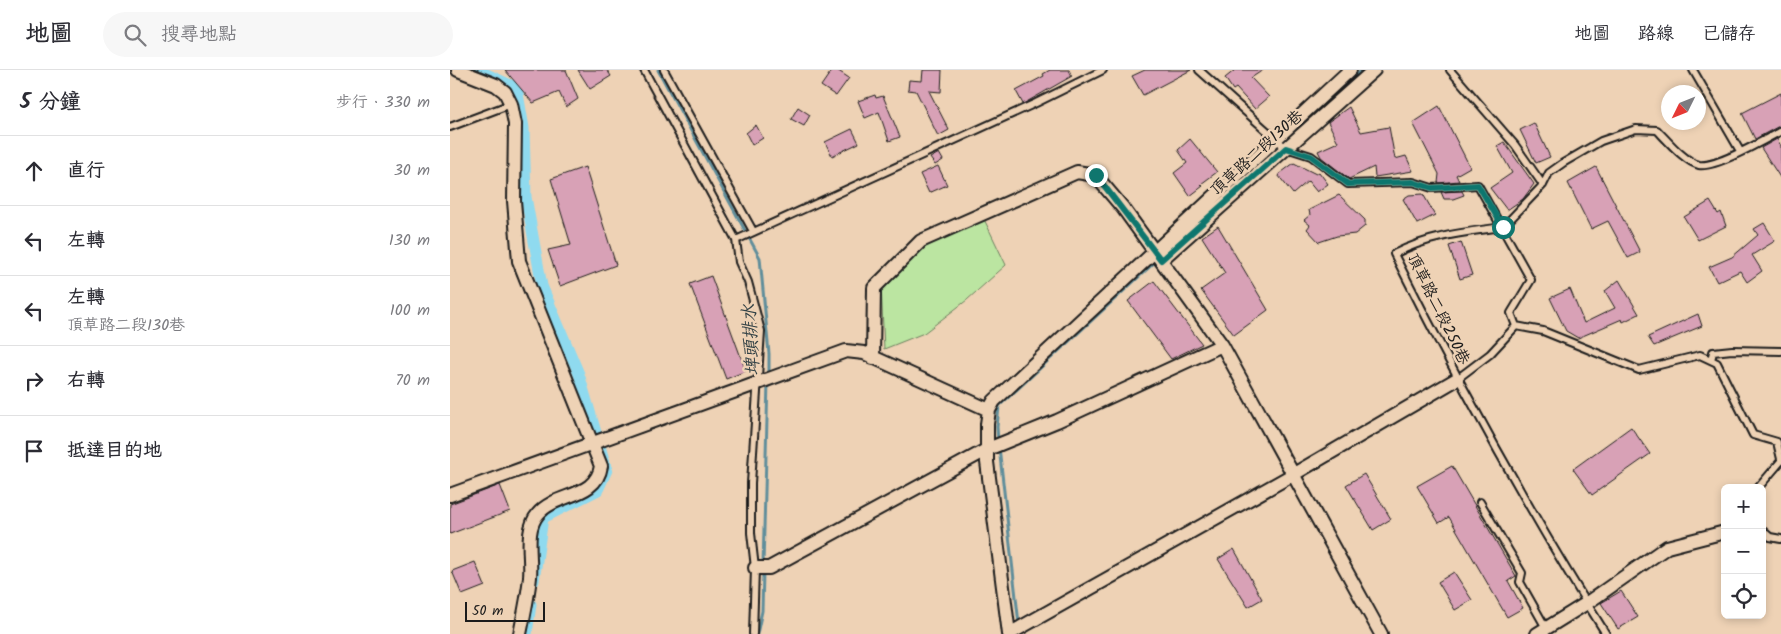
<!DOCTYPE html>
<html lang="zh-TW">
<head>
<meta charset="utf-8">
<style>
	:root { --surface:#fff; --page:#f7f7f7; --text:#2b2b33; --muted:#7c7c81; --line:#e1e1e2 }
	body { margin:0; font-family:Kalam,"LXGW WenKai TC",sans-serif; background:var(--page); color:var(--text) }
	.controls { position:absolute; right:15px; bottom:15px; display:grid; overflow:hidden; border-radius:8px; box-shadow:0 2px 8px #0003 }
	.controls button { width:45px; height:45px; display:grid; place-items:center; padding:0; border:0; border-bottom:1px solid var(--line); background:var(--surface); color:var(--text); font:25px sans-serif }
	.compass { position:absolute; left:1211px; top:15px; width:45px; height:45px; border-radius:50%; background:var(--surface); box-shadow:0 2px 8px #0003; rotate:227deg }
	.scale { position:absolute; left:15px; bottom:12px; width:80px; box-sizing:border-box; padding-left:5px; border:2px solid #1c1c1c; border-top:0; font-size:14px; line-height:18px; white-space:nowrap; color:#1c1c1c; -webkit-text-stroke:4px #eed2b5; paint-order:stroke }
	.stop { position:absolute; width:15px; height:15px; margin:-11px; border:4px solid #0f766e; border-radius:50%; background:#fff }
	.stop.end { background:#0f766e; border-color:#fff; box-shadow:0 1px 5px #0008 }
	.list { margin:0; padding:0; list-style:none }
	h2 { display:flex; justify-content:space-between; align-items:center; height:65px; margin:0; padding:0 20px; font-size:21px }
	h2 small { font-size:16px; font-weight:400; color:var(--muted) }
	.list li { display:grid; grid-template-columns:32px 1fr auto; gap:15px; align-items:center; box-sizing:border-box; height:70px; padding:0 20px; border-top:1px solid var(--line) }
	.list b { display:block; font-size:19px; white-space:nowrap }
	.list p { margin:0; font-size:16px; white-space:nowrap; color:var(--muted) }
	.list em { font-size:16px; font-style:normal; color:var(--muted) }
	.icon { flex:none; width:28px; height:28px; fill:none; stroke:currentColor; stroke-width:2; stroke-linecap:round; stroke-linejoin:round }
	.map { position:relative; flex:none; width:1331px; height:564px; overflow:hidden }
	header { display:flex; align-items:center; gap:30px; box-sizing:border-box; height:70px; padding:0 25px; background:var(--surface); border-bottom:1px solid var(--line) }
	header strong { font-size:24px }
	nav { display:flex; gap:28px; margin-inline-start:auto; font-size:18px }
	.search { width:350px; height:45px; background:var(--page); display:flex; align-items:center; gap:12px; box-sizing:border-box; padding:0 18px; border-radius:28px; color:var(--muted); font-size:19px }
	main { display:flex }
	aside { flex:1; background:var(--surface) }
	.map>svg:first-child { display:block }
	.green { fill:#bbe5a1; stroke:#6c805e }
	.lines { fill:none; stroke-linecap:round; stroke-linejoin:round }
	.stream { stroke:#618e9b; stroke-width:3 }
	.canal { stroke:#8fdaef; stroke-width:11 }
	.building { fill:#d8a1b6; stroke:#1c1c1c }
	.service-casing { stroke:#1c1c1c; stroke-width:10 }
	.minor-casing { stroke:#1c1c1c; stroke-width:16 }
	.service { stroke:#eed2b5; stroke-width:6 }
	.minor { stroke:#eed2b5; stroke-width:12 }
	.route { stroke:#0f766e; stroke-width:6 }
	.labels { text-anchor:middle; dominant-baseline:central; stroke-width:5; stroke-linejoin:round; paint-order:stroke }
	.street-label { font-size:16px; fill:#1c1c1c; stroke:#eed2b5 }
	.water-label { font-size:18px; font-style:italic; fill:#334246; stroke:#eed2b5 }
</style>
</head>
<body>
<header>
<strong>地圖</strong>
<div class="search"><svg class="icon" aria-label="search" viewBox="0 0 24 24"><circle cx="10" cy="10" r="6"/><path d="M15 15l6 6"/></svg>搜尋地點</div>
<nav><a>地圖</a><a>路線</a><a>已儲存</a></nav>
</header>
<main>
<aside>
<h2>5 分鐘<small>步行 · 330 m</small></h2>
<ul class="list">
<li><svg class="icon" aria-label="ahead" viewBox="0 0 24 24"><path d="M12 20V5M6 11l6-6 6 6"/></svg><div><b>直行</b></div><em>30 m</em></li>
<li><svg class="icon" aria-label="left" viewBox="0 0 24 24"><path d="M17 20v-9H6M10 6l-5 5 5 5"/></svg><div><b>左轉</b></div><em>130 m</em></li>
<li><svg class="icon" aria-label="left" viewBox="0 0 24 24"><path d="M17 20v-9H6M10 6l-5 5 5 5"/></svg><div><b>左轉</b><p>頂草路二段130巷</p></div><em>100 m</em></li>
<li><svg class="icon" aria-label="right" viewBox="0 0 24 24"><path d="M7 20v-9h11M14 6l5 5-5 5"/></svg><div><b>右轉</b></div><em>70 m</em></li>
<li><svg class="icon" aria-label="arrive" viewBox="0 0 24 24"><path d="M6 21V4h12l-3 4 3 4H6"/></svg><div><b>抵達目的地</b></div></li>
</ul>
</aside>
<div class="map">
<svg width="1331" height="564" viewBox="0 0 1331 564">
	<rect width="100%" height="100%" fill="#eed2b5"/>
	<filter id="ink" filterUnits="userSpaceOnUse"><feTurbulence type="fractalNoise" baseFrequency=".02" numOctaves="2"/><feDisplacementMap in="SourceGraphic" scale="10" xChannelSelector="R" yChannelSelector="G"/><feConvolveMatrix kernelMatrix="1 2 1 2 8 2 1 2 1" color-interpolation-filters="sRGB"/></filter>
	<g filter="url(#ink)">
		<path class="green" d="M533 147 556 195 517 230 474 263 434 279 431 214 462 183Z"/>
		<g class="lines">
			<path class="stream" d="M208 0 310 188 319 284V305
				M813 91 912 0
				M548 371 547 357 549 336 706 191
				M549 377 569 554
				M313 495 318 312
				M307 564 312 541 313 502"/>
			<path class="canal" d="M28 0 67 18 74 58 76 127 92 216 129 304 157 400 148 420 93 448 84 511
				M77 564 81 534"/>
		</g>
		<path class="building" d="M55 0H116L128 29 116 37 109 22 83 33Z
			M128 0H157L161 6 140 19Z
			M382 0H387L399 8 386 26 371 16Z
			M473 0H492L491 22 479 21 499 60 488 66 466 21 458 20 459 10 472 11Z
			M600 0H619L622 6 573 34 566 21 594 6 593 4Z
			M695 0H741L693 25 682 6Z
			M785 0H813L801 8 819 27 805 39 786 18 783 20 775 8Z
			M1331 23V55L1305 69 1292 43Z
			M425 25 426 28 433 26 450 67 439 71 429 42 415 48 408 31Z
			M989 36 1020 97 1006 105 1009 111 988 113 989 104 963 53Z
			M348 37 360 45 354 56 341 49Z
			M899 37 911 62 939 57 945 89 956 86 963 101 925 107 924 97 899 109 871 87 868 81 888 72 878 52Z
			M1084 53 1100 87 1086 93 1070 60Z
			M306 55 313 68 302 75 296 63Z
			M402 59 409 73 382 86 375 72Z
			M740 69 767 102 751 114 753 116 740 126 724 103 737 93 728 80Z
			M1327 69 1331 76V109L1311 78Z
			M1054 72 1084 114 1073 129 1057 140 1040 118 1062 103 1047 76Z
			M489 83 493 90 485 95 480 88Z
			M844 93 866 104 869 102 878 114 867 122 858 111 843 124 828 105Z
			M488 96 497 115 479 123 470 104Z
			M135 97 166 195 110 216 98 180 121 175 101 109Z
			M1146 97 1190 182 1178 188 1158 151 1141 159 1118 113Z
			M1012 121 1014 125 1003 129H994L991 122Z
			M973 124 985 145 967 154 953 129 959 125Z
			M889 125 915 150V156L905 164 887 166 869 172 857 159 860 155 854 150 860 145 859 140Z
			M1260 131 1268 144 1271 142 1276 156 1248 170 1234 147Z
			M1314 153 1325 171 1302 185 1312 201 1297 212 1290 201 1267 212 1259 197 1282 187 1308 165 1304 159Z
			M768 156 818 240 784 265 751 220 775 203 752 167Z
			M1011 172 1022 205 1010 209 999 176Z
			M261 206 296 301 276 309 240 214Z
			M1169 210 1189 244 1173 252 1172 249 1128 268 1116 261 1100 228 1120 219 1134 253 1165 238 1155 221Z
			M704 211 752 274 721 289 678 231Z
			M1248 244 1252 256 1204 276 1198 267Z
			M1181 357 1200 384 1142 425 1123 399Z
			M1002 396 1066 506 1058 511 1073 538 1057 547 999 447 989 453 967 416Z
			M914 404 941 449 923 460 896 415Z
			M50 415 60 441 0 464V434Z
			M784 479 812 529 798 537 768 489Z
			M25 492 35 516 12 525 2 501Z
			M1004 502 1022 530 1005 540 988 512Z
			M1171 521 1188 547 1168 559 1151 533Z"/>
		<g class="lines">
			<g class="service-casing">
				<path id="service" d="M194 0 286 170 289 192 298 212 311 261 301 413V463L305 498 303 564
					M214 0 303 161
					M749 0 836 78 861 86 898 114 963 112 982 118 1028 115 1081 210 1061 243 1066 256 1093 261 1189 300 1250 285 1267 293 1303 365 1327 372 1331 389
					M1000 0 1065 75 1093 115
					M1243 0 1290 81
					M0 57 61 34
					M286 170 586 33 653 0
					M1261 290 1263 282 1282 280 1331 281
					M1007 309 1040 284 1066 256
					M1308 418 1331 391
					M1030 432 1072 503 1070 512 1096 558
					M1312 460 1320 467 1331 469
					M1156 564C1079 441 1009 314 944 184 978 166 1015 162 1053 157L1093 115 1099 103 1113 93 1151 71 1186 59 1207 60C1217 70 1235 92 1249 95 1266 98 1314 70 1331 61"/>
			</g>
			<g class="minor-casing">
				<path id="minor" d="M8 0 46 15 55 22 61 34 65 54 64 131 69 191 151 396C146 429 106 422 88 444 74 460 82 488 80 507 78 526 74 545 70 564
					M711 190 924 0
					M423 288 424 218 471 171 627 102 645 105 673 138 772 275 931 564
					M0 425 396 281 414 283 539 340
					M305 498H319L538 379 607 351 772 275
					M559 564 537 392V354L539 340 544 331 900 0
					M559 564 844 404 1007 309
					M1087 564 1137 533 1217 477 1275 462"/>
			</g>
			<use href="#service" class="service"/>
			<use href="#minor" class="minor"/>
		</g>
	</g>
	<g class="lines" filter="url(#ink)">
		<path class="route" d="M646 105 711 190 836 78 861 86 898 114 963 112 982 118 1028 115 1053 157"/>
	</g>
	<g class="labels">
		<g class="street-label">
			<text transform="translate(807 83) rotate(-42)">頂草路二段130巷</text>
			<text transform="translate(988 239) rotate(64)">頂草路二段250巷</text>
		</g>
		<g class="water-label">
			<text transform="translate(302 270) rotate(-93)">埤頭排水</text>
		</g>
	</g>
</svg>
<div class="controls">
<button>+</button>
<button>−</button>
<button><svg class="icon" aria-label="locate" viewBox="0 0 24 24"><circle cx="12" cy="12" r="6"/><path d="M12 2v4M12 18v4M2 12h4M18 12h4"/></svg></button>
</div>
<svg class="compass" viewBox="-18 -18 36 36"><path d="M0-13l5 13h-10z" fill="#e53935"/><path d="M0 13l5-13h-10z" fill="#7c7c81"/></svg>
<div class="scale">50 m</div>
<div class="stop" style="left:1053px;top:157px"></div>
<div class="stop end" style="left:646px;top:105px"></div>
</div>
</main>
</body>
</html>
